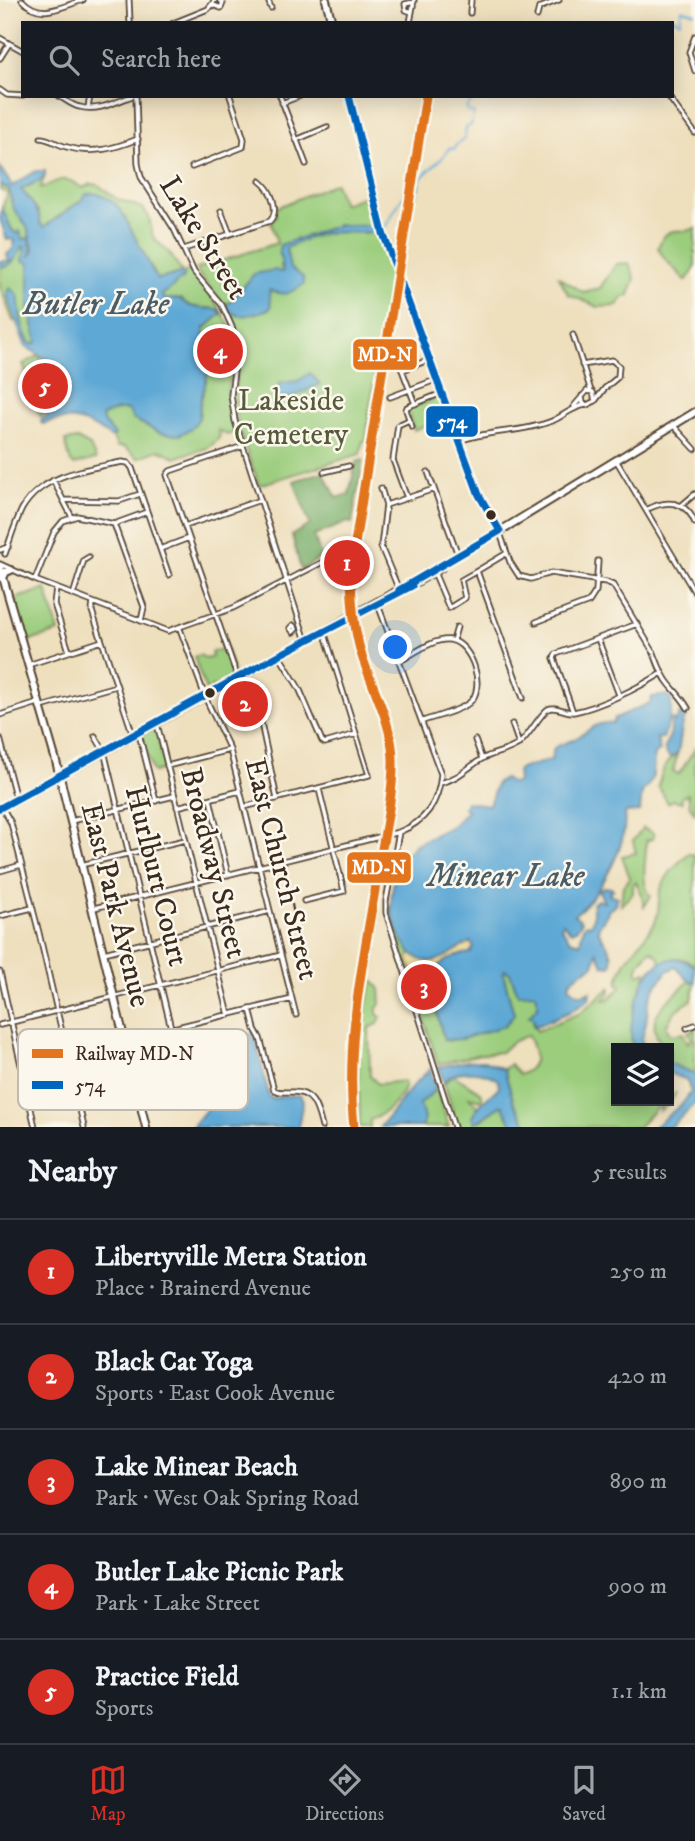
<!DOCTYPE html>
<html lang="en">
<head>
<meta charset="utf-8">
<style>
	:root { --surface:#171b24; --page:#242831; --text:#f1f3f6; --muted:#9ea1a6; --line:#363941; --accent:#d93025 }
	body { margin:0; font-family:"IM FELL DW Pica",serif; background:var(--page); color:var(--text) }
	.controls { position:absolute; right:21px; bottom:21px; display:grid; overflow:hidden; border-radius:0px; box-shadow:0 4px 18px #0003 }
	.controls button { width:63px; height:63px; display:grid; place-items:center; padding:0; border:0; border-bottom:2px solid var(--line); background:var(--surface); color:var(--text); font:35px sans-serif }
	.you { position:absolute; left:396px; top:648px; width:24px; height:24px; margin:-18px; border:5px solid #fff; border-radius:50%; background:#1a73e8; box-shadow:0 0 0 10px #1a73e833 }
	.badge { display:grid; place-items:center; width:46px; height:46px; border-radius:50%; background:var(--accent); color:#fff; font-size:23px; font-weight:700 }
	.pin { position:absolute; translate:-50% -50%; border:4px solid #fff; box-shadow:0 2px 7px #0006 }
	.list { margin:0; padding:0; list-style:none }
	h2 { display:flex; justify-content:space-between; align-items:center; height:91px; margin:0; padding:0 28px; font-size:30px }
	h2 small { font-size:23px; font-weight:400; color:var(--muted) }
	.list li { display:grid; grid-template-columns:46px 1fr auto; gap:21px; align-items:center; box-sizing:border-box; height:105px; padding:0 28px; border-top:2px solid var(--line) }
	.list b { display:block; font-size:26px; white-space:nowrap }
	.list p { margin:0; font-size:23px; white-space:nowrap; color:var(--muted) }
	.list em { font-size:23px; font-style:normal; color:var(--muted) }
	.icon { flex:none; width:38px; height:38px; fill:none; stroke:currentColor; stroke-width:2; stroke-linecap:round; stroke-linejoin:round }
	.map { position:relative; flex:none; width:695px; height:1127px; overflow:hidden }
	.search { position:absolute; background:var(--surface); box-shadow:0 4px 18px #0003; left:21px; right:21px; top:21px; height:77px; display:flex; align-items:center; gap:18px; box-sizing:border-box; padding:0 24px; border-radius:0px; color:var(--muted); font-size:26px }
	.sheet { height:616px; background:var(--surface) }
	nav { display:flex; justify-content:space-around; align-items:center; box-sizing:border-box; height:98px; border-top:2px solid var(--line); background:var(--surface); font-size:19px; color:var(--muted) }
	nav a { display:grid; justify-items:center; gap:4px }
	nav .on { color:var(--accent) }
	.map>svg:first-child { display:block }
	.green { fill:#9bcd7d; stroke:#6b7c4e; stroke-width:2 }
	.forest { fill:#7cb06c; stroke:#5c6d45; stroke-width:2 }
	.sand { fill:#eeda9e; stroke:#94825e; stroke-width:2 }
	.water { fill:#5da8d5; stroke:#4c697a; stroke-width:2 }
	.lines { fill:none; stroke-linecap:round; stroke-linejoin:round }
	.stream { stroke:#5da8d5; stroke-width:2 }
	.minor-casing { stroke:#564536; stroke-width:7 }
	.major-casing { stroke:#564536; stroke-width:10 }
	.minor { stroke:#fff; stroke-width:3.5 }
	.major { stroke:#fff; stroke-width:6 }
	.rail { stroke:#3b2a1e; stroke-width:2; stroke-dasharray:10 5; stroke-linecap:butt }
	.bus-1-casing { stroke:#fbf7ec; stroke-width:12 }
	.bus-1 { stroke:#0065bd; stroke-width:7 }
	.rail-1-casing { stroke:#fbf7ec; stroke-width:14 }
	.rail-1 { stroke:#e2751d; stroke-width:9 }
	.bus-dot { fill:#3b2a1e; stroke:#fbf7ec; stroke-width:2.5 }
	.labels { text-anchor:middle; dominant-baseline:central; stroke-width:5; stroke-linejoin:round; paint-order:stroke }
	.street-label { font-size:30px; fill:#3b2a1e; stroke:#fbf7ec }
	.park-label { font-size:30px; fill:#585b3a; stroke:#fbf7ec }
	.water-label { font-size:32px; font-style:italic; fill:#495c67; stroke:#fbf7ec }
	.key { fill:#fbf7ec; stroke:#c1baae; stroke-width:2 }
	.key-label { font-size:19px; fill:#3b2a1e }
	.line-badge { stroke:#fbf7ec; stroke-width:2.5 }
	.badge-label { font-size:19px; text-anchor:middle; font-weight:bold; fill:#fff }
</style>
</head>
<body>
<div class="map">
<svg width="695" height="1127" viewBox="0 0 695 1127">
	<rect width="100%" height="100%" fill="#fbf7ec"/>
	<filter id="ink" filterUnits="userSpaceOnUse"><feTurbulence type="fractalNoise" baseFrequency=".0143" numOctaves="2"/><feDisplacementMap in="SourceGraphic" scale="14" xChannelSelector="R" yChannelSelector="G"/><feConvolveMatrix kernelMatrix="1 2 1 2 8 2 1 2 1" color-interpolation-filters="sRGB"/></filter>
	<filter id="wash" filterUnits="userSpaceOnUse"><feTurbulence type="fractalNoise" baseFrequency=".00686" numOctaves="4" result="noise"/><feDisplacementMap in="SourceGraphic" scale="28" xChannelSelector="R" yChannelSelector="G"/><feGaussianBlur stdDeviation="1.57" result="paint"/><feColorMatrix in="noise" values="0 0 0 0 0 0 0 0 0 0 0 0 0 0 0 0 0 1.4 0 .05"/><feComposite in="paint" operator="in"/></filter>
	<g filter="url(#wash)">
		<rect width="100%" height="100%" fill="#eedfbd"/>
		<path class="green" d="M45 176 40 188 41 189C58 179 66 175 82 188L91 184 98 185 117 199 143 208 149 217 153 237 170 254 182 272 158 280 116 204 84 198 44 227H42L38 211 21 189 40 181Z
			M335 183 343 204 370 194 393 267 369 412 366 441H363L360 454 259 485C250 458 236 429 235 402 233 376 245 353 236 327 228 304 208 289 196 269L277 243 271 223 276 217V208Z
			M0 185 9 189 11 202 27 227 34 252 30 257 31 247 28 239 22 240 19 234 12 230 2 208 8 193 0 190Z
			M695 228V268L686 281 664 258 658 248C669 220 679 237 695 228Z
			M24 246 26 250 23 260 29 263V306L37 342 32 345C23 336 18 312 19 299L9 302 18 322 13 321 0 287V267C13 268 16 254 24 246Z
			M629 263 635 279 629 295 624 297 616 306 598 307 568 294 559 277 583 292 600 288 616 264Z
			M190 269 219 307 232 330 234 361 228 390 236 432 227 435 218 430 220 436C210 453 191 450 176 458 157 446 159 450 138 458L124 447H117L113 437 114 435 103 422 102 416 117 410H128C137 428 161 430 179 435L191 429 199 418 200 404 209 369 204 329 221 314 220 310C204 306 193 311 180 299H163L161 296 184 277V273Z
			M38 356 50 367 60 389 49 411 41 416 28 392 31 386 23 364Z
			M440 396 447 418 414 430 407 409Z
			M77 439 90 446 96 459 74 465 71 463 65 441Z
			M46 589 59 632 26 642 14 599Z
			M224 641 234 674 232 677 206 691 194 657 200 655 207 659 212 657 211 652 223 649 220 643Z
			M155 726 165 768 154 772 152 770 141 734Z
			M695 749V813L690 807 688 794 681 797 682 802 673 800 668 803 658 786C662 773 664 761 677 755L673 772 679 774Z
			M643 828 653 833 654 838 646 841C647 859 639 883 651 896L644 907 642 895 636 882 633 884V893L621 905 623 886 630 878 622 856 636 853 633 841Z
			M689 853 692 855 695 854V966C686 956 672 957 661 963L659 957 651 950C644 958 636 964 638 975L646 972C646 980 642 985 639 993 634 1009 629 1032 633 1048H616V1101H669L676 1092 670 1103 659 1111 660 1106H658L638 1127H529L514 1103 504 1069 510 1064 519 1075C541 1066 535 1053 528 1035L514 1041 501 1052 481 1054 438 1064 388 906 391 908 393 917 410 953C430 961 453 950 472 942L474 947 471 953 432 978 436 982 448 1041 505 1026 514 1014 503 973 505 970 510 973 518 994 536 992 538 1006 531 1018 534 1020 532 1024 537 1031 580 1013 610 988V993L604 1000H608L621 987V985L618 984C620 960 642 944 654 924 660 914 658 903 660 892 664 877 678 862 689 853Z
			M373 981 380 989 381 1003 377 1008V1014L381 1017 378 1024 369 1028 370 1076 378 1084 404 1081 405 1084C402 1100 384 1115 370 1120V1127H360L358 1054 360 1030 371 983Z
			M689 981 695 982 692 1000 675 1011 666 1026 670 1035 683 1033 688 1043 692 1039 688 1032 695 1029V1074L669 1063V1048H663C640 1014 668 1004 689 981Z
			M453 1075 482 1093V1100L469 1097 478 1107 472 1117 481 1121 496 1108 503 1106 511 1122 510 1127H458L444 1083Z
			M436 1089 449 1127H422L424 1122 420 1104Z"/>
		<path class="forest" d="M363 460 352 523 347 522 314 536 321 557 301 570 292 535 310 525 294 481 323 472 337 498 349 494 356 462Z"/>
		<path class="sand" d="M472 942 474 947 470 953 415 980 408 958 412 953 450 951Z"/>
		<path class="water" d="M0 167 12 186 36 171H45V176L40 181 21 189C28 198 42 213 40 224L44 227 82 200 86 194C101 191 113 200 122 212L157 279 184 273V277C176 282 171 291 162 294L163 299H180C192 311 205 307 220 310V315L204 329 209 369 200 404 199 418 191 429 179 435 160 433 133 419 128 410H117L102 416 103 422 115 435 112 438C86 421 73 414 42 424L41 420C55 413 63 399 68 385L59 376 55 364 26 347 9 302 7 293 10 288 18 295C20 310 21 334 32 345L37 342 29 306V263L23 261 25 247H22C18 257 10 268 0 267V261H9L7 254 13 249 15 240 7 239 0 219 2 208 12 230 17 234 20 231 22 239 28 238 31 247 30 256 34 251 27 227 13 207 9 189 0 185Z
			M338 225 373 226 375 229 373 232C359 234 343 231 328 233 314 234 300 242 286 248L290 268 303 277 304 284C288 295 286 296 269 290L271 307 269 309C252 314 236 323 225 305L231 302 254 274 274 270 282 272 283 268 281 267C283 259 277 253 280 245Z
			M310 373 320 384 291 398 274 397 280 383 298 381Z
			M669 695C675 706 668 725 663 738H657L660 751 654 754C653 773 656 779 642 792L640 810 638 812 625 813C624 819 625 824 624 830 620 858 597 898 574 915L582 921 577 929 571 932 563 923 561 927 570 940 580 943 583 927 586 924 590 925 593 919V904L597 900 604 902 599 891 604 887 611 888 613 890 609 894 618 897 613 908 609 909C607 917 599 923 598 930 603 942 616 952 611 966L603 965 597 952 594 965C583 973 552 984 582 995L590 991 589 999 569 1012 534 1027V1020L529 1016 538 1006 535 993 518 994 510 973 505 970 503 973 514 1015 504 1026 462 1039 444 1040 435 1006V981L431 978V972C443 962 453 954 470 953L474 947 471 942C458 948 442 963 426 961 407 959 390 920 391 903 391 887 397 869 402 854L410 851 414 845 452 826 467 811 464 807 466 802 489 805 497 782 504 779 512 784 518 782 517 771 520 769 551 760 554 748C563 743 573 741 581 735 592 728 599 721 613 723L615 718 650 703 652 697Z
			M683 712 685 719 683 722 678 753 670 758C659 747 668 744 671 732 671 730 671 721 671 719H673L675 723 680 713Z
			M677 958 694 965 695 982 689 981 676 967 667 971C663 978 658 982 654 989 645 1005 649 1013 645 1027 643 1035 641 1039 643 1048H633C627 1027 638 985 652 969 659 962 668 959 677 958Z
			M254 1033 269 1096 272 1099 282 1096 300 1095 303 1101 298 1127H192L214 1100 221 1051 228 1039Z
			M468 1061H484L504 1069 514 1103 529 1127H510L511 1122 503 1106H500L475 1123 472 1117 478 1107 499 1087 498 1080C484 1070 454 1067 444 1083L439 1067Z
			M669 1063 695 1074V1103L671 1127H654L682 1104 691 1092 687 1080 669 1073Z
			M430 1069 436 1089 420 1104 424 1119 422 1127H380L413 1086Z"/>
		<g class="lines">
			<path class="stream" d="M654 23 671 17 680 21 682 9 695 13
				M375 229 385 227 403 196H416L421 178 443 157 449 148 455 149 456 145 465 138 466 128 471 125 474 113 469 112 466 107 476 98 484 99 485 96"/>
		</g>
	</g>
	<g filter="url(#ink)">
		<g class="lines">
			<g class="minor-casing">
				<path id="minor" d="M22 0C40 20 61 7 83 0
					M129 0 130 23
					M268 0 271 8
					M213 5 221 8 223 3 220 0
					M412 12 406 10 405 4 414 2
					M470 13 471 0
					M537 16 539 8 559 0
					M173 23 208 9 215 0
					M410 23 414 0
					M695 36 689 52 695 71
					M0 38 23 51
					M0 58 9 44
					M0 90 7 95 23 96
					M59 96C66 100 72 106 80 107 97 112 116 102 132 96
					M136 96 138 164 141 177 174 229 194 272 222 305 232 327 237 347 231 395 235 421 306 641
					M280 96 306 164
					M668 96 695 133
					M282 103 300 96
					M88 108 90 96
					M41 138C51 139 58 145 67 147 93 155 115 148 138 139
					M296 140 327 127
					M192 167 243 147 244 139 230 96
					M221 211 230 234
					M184 249 270 221C280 210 271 189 260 181
					M573 335 591 391
					M395 357 397 348 416 342
					M392.5 361a3.5 3.5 0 1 1 7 0a3.5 3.5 0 1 1-7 0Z
					M399 362 415 404
					M582 365 612 360 619 366 618 377 605 388 595 401
					M403 370 423 362
					M390 397 430 382
					M574 406 587 391 593 392 595 401 587 405 583 403 582 396
					M673 425 695 449
					M412 427 406 410 407 407 442 393
					M459 441C489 430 522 433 552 421 564 416 573 406 587 405
					M243 446 170 471 167 475 236 673 260 718 277 799
					M616 460 695 593
					M324 472 349 466
					M428 472 458 555
					M53 480 72 517
					M381 488 386 505 381 547 399 590
					M407 498 393 460 398 425 409 420
					M63 500 119 501 140 494
					M386 505 434 489
					M682 505 695 494
					M646 510C666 499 686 500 695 523
					M114 524 144 607 141 621
					M185 526 260 500
					M500 533 510 562 519 576 531 579 551 573 606 582 613 585 654 653C658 664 662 676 670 685 677 693 683 699 688 708
					M160 549 189 538
					M0 550 8 547
					M507 553 477 571 523 698
					M5 554C10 540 15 523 22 509 42 474 87 469 122 462L128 463 132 468 169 575
					M0 564 35 580 168 631 233 608 325 561
					M434 572 449 608 465 598 461 580 477 571
					M35 580 54 532 63 521 77 516 114 524 147 512
					M56 588 54 604 69 651
					M73 595 84 560 89 557
					M93 603 92 611 133 735
					M536 622 589 602 596 591 598 561
					M293 625 296 629 293 632 290 628Z
					M180 629 206 699 230 750 296 1015
					M598 639 619 695
					M453 641 457 627
					M280 657 299 688 322 741 325 743 356 734
					M554 658 556 654 637 624
					M554 658 573 712
					M400 661C413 654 434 638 450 640 472 643 487 689 469 703 457 712 437 716 423 721
					M28 665 102 641
					M41 707 116 686
					M0 715 38 703
					M157 724 229 1015
					M512 724 519 744
					M139 734 156 801
					M95 736 104 751 171 1028
					M0 738 16 799
					M475 740 482 759
					M167 766 229 750
					M440 783C458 779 467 768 482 759 494 752 510 752 521 742 530 734 541 713 548 709 556 705 565 713 574 712 600 707 640 687 662 673
					M210 799 228 875
					M2 807 11 823 39 933 84 1127
					M177 807 240 791
					M244 807 369 775 324 631
					M71 821 174 796
					M399 832 386 901V913L454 1127
					M81 865 185 840
					M0 871 21 865
					M304 901 344 891 319 789
					M94 908 399 832C425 822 439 803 441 774L377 602
					M0 916 32 908
					M104 953 270 911
					M0 972 35 1127
					M250 1009 255 1029 260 1038 274 1090C280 1093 284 1092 291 1092 314 1091 317 1108 322 1127
					M0 1025 281 955
					M687 1028 695 1025
					M124 1040 292 999"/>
			</g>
			<g class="major-casing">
				<path id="major" d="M326 0 332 23
					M349 96 383 233 479 495 500 531
					M442 564 469 550 695 412
					M0 567 56 761 146 1127
					M3 578 6 572 11 570
					M0 808C134 737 267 662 399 590H403L441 568 445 563"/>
			</g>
			<use href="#minor" class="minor"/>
			<use href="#major" class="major"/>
			<path class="rail" d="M292 904 294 916"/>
			<g class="bus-1-casing">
				<path id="bus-1" d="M349 96 383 233 479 495 500 531 399 590
					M0 808 279 655 412 586"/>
			</g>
			<use href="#bus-1" class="bus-1"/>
			<g class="rail-1-casing">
				<path id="rail-1" d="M354 1127C344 1036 367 944 381 854 386 827 394 786 393 759 392 722 372 688 361 653 353 625 351 597 351 569L426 96"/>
			</g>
			<use href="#rail-1" class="rail-1"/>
		</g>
	</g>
	<g class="bus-dot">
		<circle cx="491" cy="515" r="6"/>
		<circle cx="210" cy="693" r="6"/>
	</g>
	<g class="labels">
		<g class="street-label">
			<text transform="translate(203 238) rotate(58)">Lake Street</text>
			<text transform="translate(213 863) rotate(76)">Broadway Street</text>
			<text transform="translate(281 869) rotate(76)">East Church Street</text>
			<text transform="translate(156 876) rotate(76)">Hurlburt Court</text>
			<text transform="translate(115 905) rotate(76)">East Park Avenue</text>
		</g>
		<g class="park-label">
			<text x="291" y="401">Lakeside<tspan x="291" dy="34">Cemetery</tspan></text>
		</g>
		<g class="water-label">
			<text x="96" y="305">Butler Lake</text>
			<text x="506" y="877">Minear Lake</text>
		</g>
	</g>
	<rect x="18" y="1029" width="230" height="81" rx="10" class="key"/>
	<rect x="32" y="1049" width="31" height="9" fill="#e2751d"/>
	<rect x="32" y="1081" width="31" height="8" fill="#0065bd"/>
	<g class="key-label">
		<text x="75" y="1060">Railway MD-N</text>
		<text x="75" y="1092">574</text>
	</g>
	<g class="line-badge">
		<rect x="352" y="338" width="66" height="33" rx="7" fill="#e2751d"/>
		<rect x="425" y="405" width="54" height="33" rx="7" fill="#0065bd"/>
		<rect x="346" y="851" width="66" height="33" rx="7" fill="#e2751d"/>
	</g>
	<g class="badge-label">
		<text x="385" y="361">MD-N</text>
		<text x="452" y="428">574</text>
		<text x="379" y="874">MD-N</text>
	</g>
</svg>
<div class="controls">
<button><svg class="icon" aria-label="layers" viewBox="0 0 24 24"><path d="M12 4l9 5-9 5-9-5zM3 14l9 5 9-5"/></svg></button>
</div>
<div class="you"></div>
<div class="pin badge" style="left:347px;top:563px">1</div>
<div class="pin badge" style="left:245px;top:704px">2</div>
<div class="pin badge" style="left:424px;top:987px">3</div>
<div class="pin badge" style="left:220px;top:351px">4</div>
<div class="pin badge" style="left:45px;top:386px">5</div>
<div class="search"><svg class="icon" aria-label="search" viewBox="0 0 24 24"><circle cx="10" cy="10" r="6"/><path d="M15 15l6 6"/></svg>Search here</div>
</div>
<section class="sheet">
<h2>Nearby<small>5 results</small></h2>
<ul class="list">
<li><span class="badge">1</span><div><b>Libertyville Metra Station</b><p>Place · Brainerd Avenue</p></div><em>250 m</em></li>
<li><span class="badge">2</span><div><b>Black Cat Yoga</b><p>Sports · East Cook Avenue</p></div><em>420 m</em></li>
<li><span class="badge">3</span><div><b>Lake Minear Beach</b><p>Park · West Oak Spring Road</p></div><em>890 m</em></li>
<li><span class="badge">4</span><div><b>Butler Lake Picnic Park</b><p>Park · Lake Street</p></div><em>900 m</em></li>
<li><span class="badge">5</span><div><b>Practice Field</b><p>Sports</p></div><em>1.1 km</em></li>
</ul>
</section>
<nav>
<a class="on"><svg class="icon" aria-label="map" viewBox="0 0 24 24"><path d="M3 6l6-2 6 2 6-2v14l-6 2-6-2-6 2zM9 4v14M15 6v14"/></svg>Map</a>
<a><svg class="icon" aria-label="directions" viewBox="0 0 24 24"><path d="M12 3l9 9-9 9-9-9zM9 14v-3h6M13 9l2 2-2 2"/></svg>Directions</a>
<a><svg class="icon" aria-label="saved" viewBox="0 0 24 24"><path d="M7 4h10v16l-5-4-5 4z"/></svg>Saved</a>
</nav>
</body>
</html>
